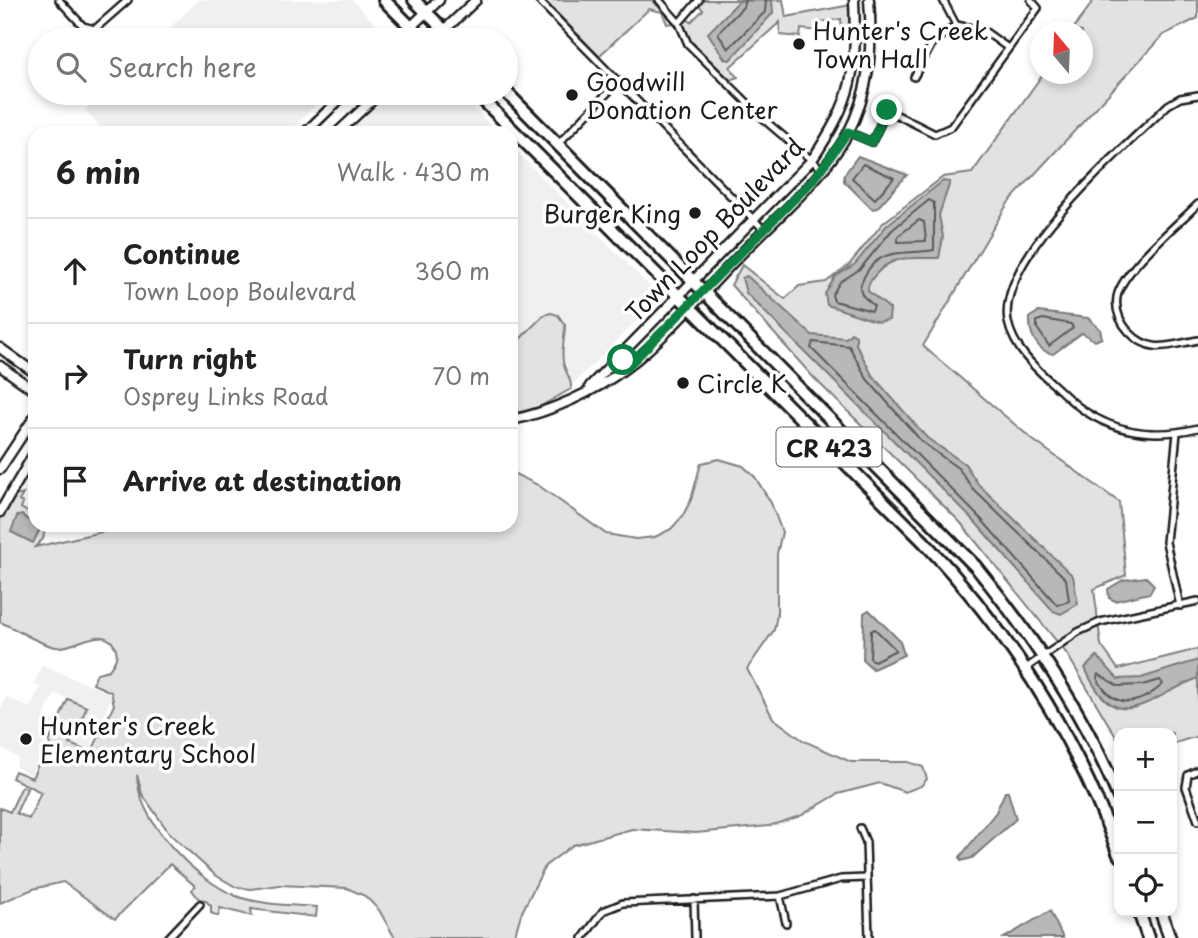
<!DOCTYPE html>
<html lang="en">
<head>
<meta charset="utf-8">
<style>
	:root { --surface:#fff; --page:#f6f6f6; --text:#222; --muted:#767676; --line:#e0e0e0 }
	body { margin:0; font-family:"Playpen Sans",sans-serif; background:var(--page); color:var(--text) }
	.controls { position:absolute; right:21px; bottom:21px; display:grid; overflow:hidden; border-radius:14px; box-shadow:0 4px 10px #0003 }
	.controls button { width:63px; height:63px; display:grid; place-items:center; padding:0; border:0; border-bottom:2px solid var(--line); background:var(--surface); color:var(--text); font:35px sans-serif }
	.compass { position:absolute; left:1030px; top:21px; width:63px; height:63px; border-radius:50%; background:var(--surface); box-shadow:0 4px 10px #0003; rotate:341deg }
	.stop { position:absolute; width:21px; height:21px; margin:-16px; border:5px solid #0b8043; border-radius:50%; background:#fff }
	.stop.end { background:#0b8043; border-color:#fff; box-shadow:0 2px 7px #0008 }
	.list { margin:0; padding:0; list-style:none }
	h2 { display:flex; justify-content:space-between; align-items:center; height:91px; margin:0; padding:0 28px; font-size:30px }
	h2 small { font-size:23px; font-weight:400; color:var(--muted) }
	.list li { display:grid; grid-template-columns:46px 1fr auto; gap:21px; align-items:center; box-sizing:border-box; height:105px; padding:0 28px; border-top:2px solid var(--line) }
	.list b { display:block; font-size:26px; white-space:nowrap }
	.list p { margin:0; font-size:23px; white-space:nowrap; color:var(--muted) }
	.list em { font-size:23px; font-style:normal; color:var(--muted) }
	.icon { flex:none; width:38px; height:38px; fill:none; stroke:currentColor; stroke-width:2; stroke-linecap:round; stroke-linejoin:round }
	.map { position:relative; flex:none; width:1198px; height:938px; overflow:hidden }
	.search { position:absolute; background:var(--surface); box-shadow:0 4px 10px #0003; left:28px; top:28px; width:490px; height:77px; display:flex; align-items:center; gap:18px; box-sizing:border-box; padding:0 24px; border-radius:38px; color:var(--muted); font-size:26px }
	.panel { position:absolute; background:var(--surface); box-shadow:0 4px 10px #0003; left:28px; top:126px; width:490px; height:406px; border-radius:21px }
	.map>svg:first-child { display:block }
	.built { fill:#f0f0f0 }
	.green { fill:#e2e2e2; stroke:#7f7f7f; stroke-width:2 }
	.water { fill:#b8b8b8; stroke:#7a7a7a; stroke-width:2 }
	.lines { fill:none; stroke-linecap:round; stroke-linejoin:round }
	.shore { stroke:#5a5a5a; stroke-width:2 }
	.street-casing { stroke:#1c1c1c; stroke-width:10 }
	.secondary-casing { stroke:#1c1c1c; stroke-width:13 }
	.highway-casing { stroke:#1c1c1c; stroke-width:16 }
	.street { stroke:#fff; stroke-width:5 }
	.secondary { stroke:#fff; stroke-width:8 }
	.highway { stroke:#fff; stroke-width:10 }
	.route { stroke:#0b8043; stroke-width:9 }
	.poi-dot { fill:#1c1c1c; stroke:#fff; stroke-width:2.5 }
	.labels { text-anchor:middle; dominant-baseline:central; stroke-width:7; stroke-linejoin:round; paint-order:stroke }
	.shield { fill:#fff; stroke:#606060; stroke-width:2 }
	.shield-label { font-size:23px; font-weight:bold; fill:#1c1c1c }
	.poi-label { font-size:24px; fill:#1c1c1c; stroke:#fff; text-anchor:start }
	.street-label { font-size:24px; fill:#1c1c1c; stroke:#fff }
</style>
</head>
<body>
<div class="map">
<svg width="1198" height="938" viewBox="0 0 1198 938">
	<rect width="100%" height="100%" fill="#fff"/>
	<filter id="ink" filterUnits="userSpaceOnUse"><feTurbulence type="fractalNoise" baseFrequency=".0143" numOctaves="2"/><feDisplacementMap in="SourceGraphic" scale="14" xChannelSelector="R" yChannelSelector="G"/><feConvolveMatrix kernelMatrix="1 2 1 2 8 2 1 2 1" color-interpolation-filters="sRGB"/></filter>
	<g filter="url(#ink)">
		<path class="built" d="M199 0H352L385 34 379 40H157Z
			M103 93H327L288 133H107L85 110Z
			M389 93H459L498 133H346Z
			M511 146 660 297 567 390 511 412Z
			M42 665 108 693 111 698 89 752 69 744 86 707 55 693 44 715 55 721 31 775 15 767 18 758 0 747V712L6 697 30 708 40 687 34 683Z"/>
		<path class="green" d="M544 0H652L674 23 667 24 662 12 649 9 599 56Z
			M702 0H783L786 17 851 5 852 34 848 38H836L842 36 841 19 821 22 820 31 801 29 800 37 780 35V22L730 67 738 77 730 80 690 40 683 23 687 19 691 22 703 10 699 5Z
			M1094 0H1198V18L1163 35 1008 203 923 346 1033 440 1119 502 1126 575 1094 589 1101 645 1118 669 1198 649V736L1172 744V733H1119V742L1067 654 960 522 814 378 731 285 742 265 785 299 799 286 826 282 849 265 883 223 943 177 972 173 1043 74H1082V32L1072 31Z
			M551 313 558 315 565 325C565 337 561 350 563 361 564 372 572 377 571 389L539 407 511 415V348L544 315Z
			M719 459 743 466 755 477 771 503 782 532 777 554V615L774 630 747 669 773 718 804 741 851 762H908L923 767 927 779 921 786 905 792 880 783 838 794 800 816 769 826 696 833 632 829 573 845 545 866 521 914 514 938H395L379 910 365 896 347 888 280 885 251 889 236 887 215 875 170 834 142 794 137 775C138 822 195 879 236 896 261 905 290 905 317 907L316 917 251 909 252 916 220 908 218 916 211 913V906L205 900 199 899 192 890 195 886 170 864 115 919 63 882 33 889 0 903V808L10 812 22 786 27 789 16 813 29 819 41 792 12 778 15 771 32 778 42 756 51 749 49 742 68 699 87 707 70 744 91 753 114 705 111 692 93 684 97 673 109 670C115 662 120 654 114 645 101 624 74 650 56 647 38 644 17 629 0 622V520L15 496 23 494 19 501 23 503 21 508 35 516V525H46L43 539 35 547 132 525H511V472L538 485 606 534 636 539 655 537 671 529 682 517 691 500 701 463Z"/>
		<path class="water" d="M772 0 773 13 730 60 725 59 708 33 739 1Z
			M858 156 907 175 877 208 872 209 844 181V175Z
			M943 181 950 182 939 215 943 237 939 258C916 259 895 253 877 273 872 278 867 284 868 291L890 309 889 320 878 322 827 305 825 294 835 277 855 264 887 225Z
			M747 276 812 335 846 338 851 333 856 336V344L872 375 927 438 965 464 978 484 1073 576 1078 604 1061 614 1053 611 976 523 746 293 742 278Z
			M1038 312 1088 318 1100 329 1102 338 1095 341 1082 333 1053 354C1036 351 1029 333 1030 317Z
			M22 515 40 529 33 543 11 532 17 516Z
			M1146 577 1154 585 1150 593 1115 601 1109 598 1108 589 1123 580Z
			M869 610 900 641 904 655 873 669 863 660 864 613Z
			M1097 656 1118 679 1141 678 1198 660V678C1146 699 1116 739 1085 668Z
			M1005 792H1008L1016 819 972 858 961 861 960 857 996 812Z
			M1050 911 1063 938H1004Z"/>
		<g class="lines">
			<path class="shore" d="M745 0 743 7 718 33 728 49 765 12 766 0
				M863 164 894 178 875 199 852 178Z
				M929 200 934 203V250C902 256 874 244 860 287L862 295 874 306 872 311 834 301 832 295 840 282 860 269 892 230Z
				M919 220 924 222 926 241 898 242V236Z
				M1043 319 1071 324 1073 328 1049 346 1037 328V321Z
				M813 342 849 346 867 379 922 442 959 469 973 489 1066 579 1069 601 1057 605 981 519 811 348Z
				M875 629 896 650 874 661 870 658 871 631Z
				M1098 674 1118 686 1142 685 1160 680 1163 684C1139 706 1114 711 1097 678Z"/>
			<g class="street-casing">
				<path id="street" d="M59 0 83 26 95 29 128 0
					M538 0 764 230
					M659 0 679 23 688 44 769 124 822 169
					M943 0 956 25
					M679 23 699 0
					M914 77 932 44 956 25 983 30 1008 48
					M1198 95 1180 98 1168 105C1125 148 996 256 1008 322 1015 354 1043 374 1066 396 1103 431 1149 440 1198 428
					M848 132 872 142 887 110 935 134 951 127 1038 8 1031 0
					M558 144 619 81
					M1198 204C1178 224 1122 270 1117 297 1115 310 1120 322 1129 332 1151 355 1169 345 1198 340
					M1177 433 1166 542 1180 606
					M1026 668 1078 632 1100 622 1198 601
					M1198 770 1188 775 1186 787 1198 821
					M860 828 866 842 869 938
					M780 896 786 923
					M694 899 695 938
					M168 938 200 904
					M583 938 603 911 623 903 780 896 841 879 867 878"/>
			</g>
			<g class="secondary-casing">
				<path id="secondary" d="M397 40 439 0
					M434 40 476 0
					M305 133 346 93
					M337 133 380 93
					M0 348 35 373
					M0 366 35 391
					M590 386 812 160C853 99 857 73 854 0
					M511 420C548 413 597 391 627 367 667 336 705 291 741 254 777 217 821 181 847 135 870 92 873 47 869 0
					M0 469 35 416
					M0 512 35 452"/>
			</g>
			<g class="highway-casing">
				<path id="highway" d="M384 0 424 40
					M414 0 454 40
					M506 92 976 567C1034 638 1084 713 1119 798
					M476 93 924 542C1010 633 1076 737 1119 855
					M1139 912 1148 938
					M1161 912 1170 938"/>
			</g>
			<use href="#street" class="street"/>
			<use href="#secondary" class="secondary"/>
			<use href="#highway" class="highway"/>
		</g>
	</g>
	<g class="lines" filter="url(#ink)">
		<path class="route" d="M623 360 626 368 815 178 848 132 872 142 887 110"/>
	</g>
	<g class="poi-dot">
		<circle cx="799" cy="44" r="7"/>
		<circle cx="572" cy="95" r="7"/>
		<circle cx="695" cy="213" r="7"/>
		<circle cx="683" cy="383" r="7"/>
		<circle cx="26" cy="739" r="7"/>
	</g>
	<g class="labels">
		<rect class="shield" x="776.5" y="427.5" width="105" height="39" rx="5"/>
		<g class="shield-label">
			<text x="829" y="447">CR 423</text>
		</g>
		<g class="poi-label">
			<text x="813" y="30">Hunter's Creek<tspan x="813" dy="28">Town Hall</tspan></text>
			<text x="586" y="81">Goodwill<tspan x="586" dy="28">Donation Center</tspan></text>
			<text x="681" y="213" text-anchor="end">Burger King</text>
			<text x="697" y="383">Circle K</text>
			<text x="40" y="725">Hunter's Creek<tspan x="40" dy="28">Elementary School</tspan></text>
		</g>
		<g class="street-label">
			<text transform="translate(714 229) rotate(-46)">Town Loop Boulevard</text>
		</g>
	</g>
</svg>
<div class="controls">
<button>+</button>
<button>−</button>
<button><svg class="icon" aria-label="locate" viewBox="0 0 24 24"><circle cx="12" cy="12" r="6"/><path d="M12 2v4M12 18v4M2 12h4M18 12h4"/></svg></button>
</div>
<svg class="compass" viewBox="-18 -18 36 36"><path d="M0-13l5 13h-10z" fill="#e53935"/><path d="M0 13l5-13h-10z" fill="#767676"/></svg>
<div class="stop" style="left:623px;top:360px"></div>
<div class="stop end" style="left:887px;top:110px"></div>
<div class="search"><svg class="icon" aria-label="search" viewBox="0 0 24 24"><circle cx="10" cy="10" r="6"/><path d="M15 15l6 6"/></svg>Search here</div>
<section class="panel">
<h2>6 min<small>Walk · 430 m</small></h2>
<ul class="list">
<li><svg class="icon" aria-label="ahead" viewBox="0 0 24 24"><path d="M12 20V5M6 11l6-6 6 6"/></svg><div><b>Continue</b><p>Town Loop Boulevard</p></div><em>360 m</em></li>
<li><svg class="icon" aria-label="right" viewBox="0 0 24 24"><path d="M7 20v-9h11M14 6l5 5-5 5"/></svg><div><b>Turn right</b><p>Osprey Links Road</p></div><em>70 m</em></li>
<li><svg class="icon" aria-label="arrive" viewBox="0 0 24 24"><path d="M6 21V4h12l-3 4 3 4H6"/></svg><div><b>Arrive at destination</b></div></li>
</ul>
</section>
</div>
</body>
</html>
